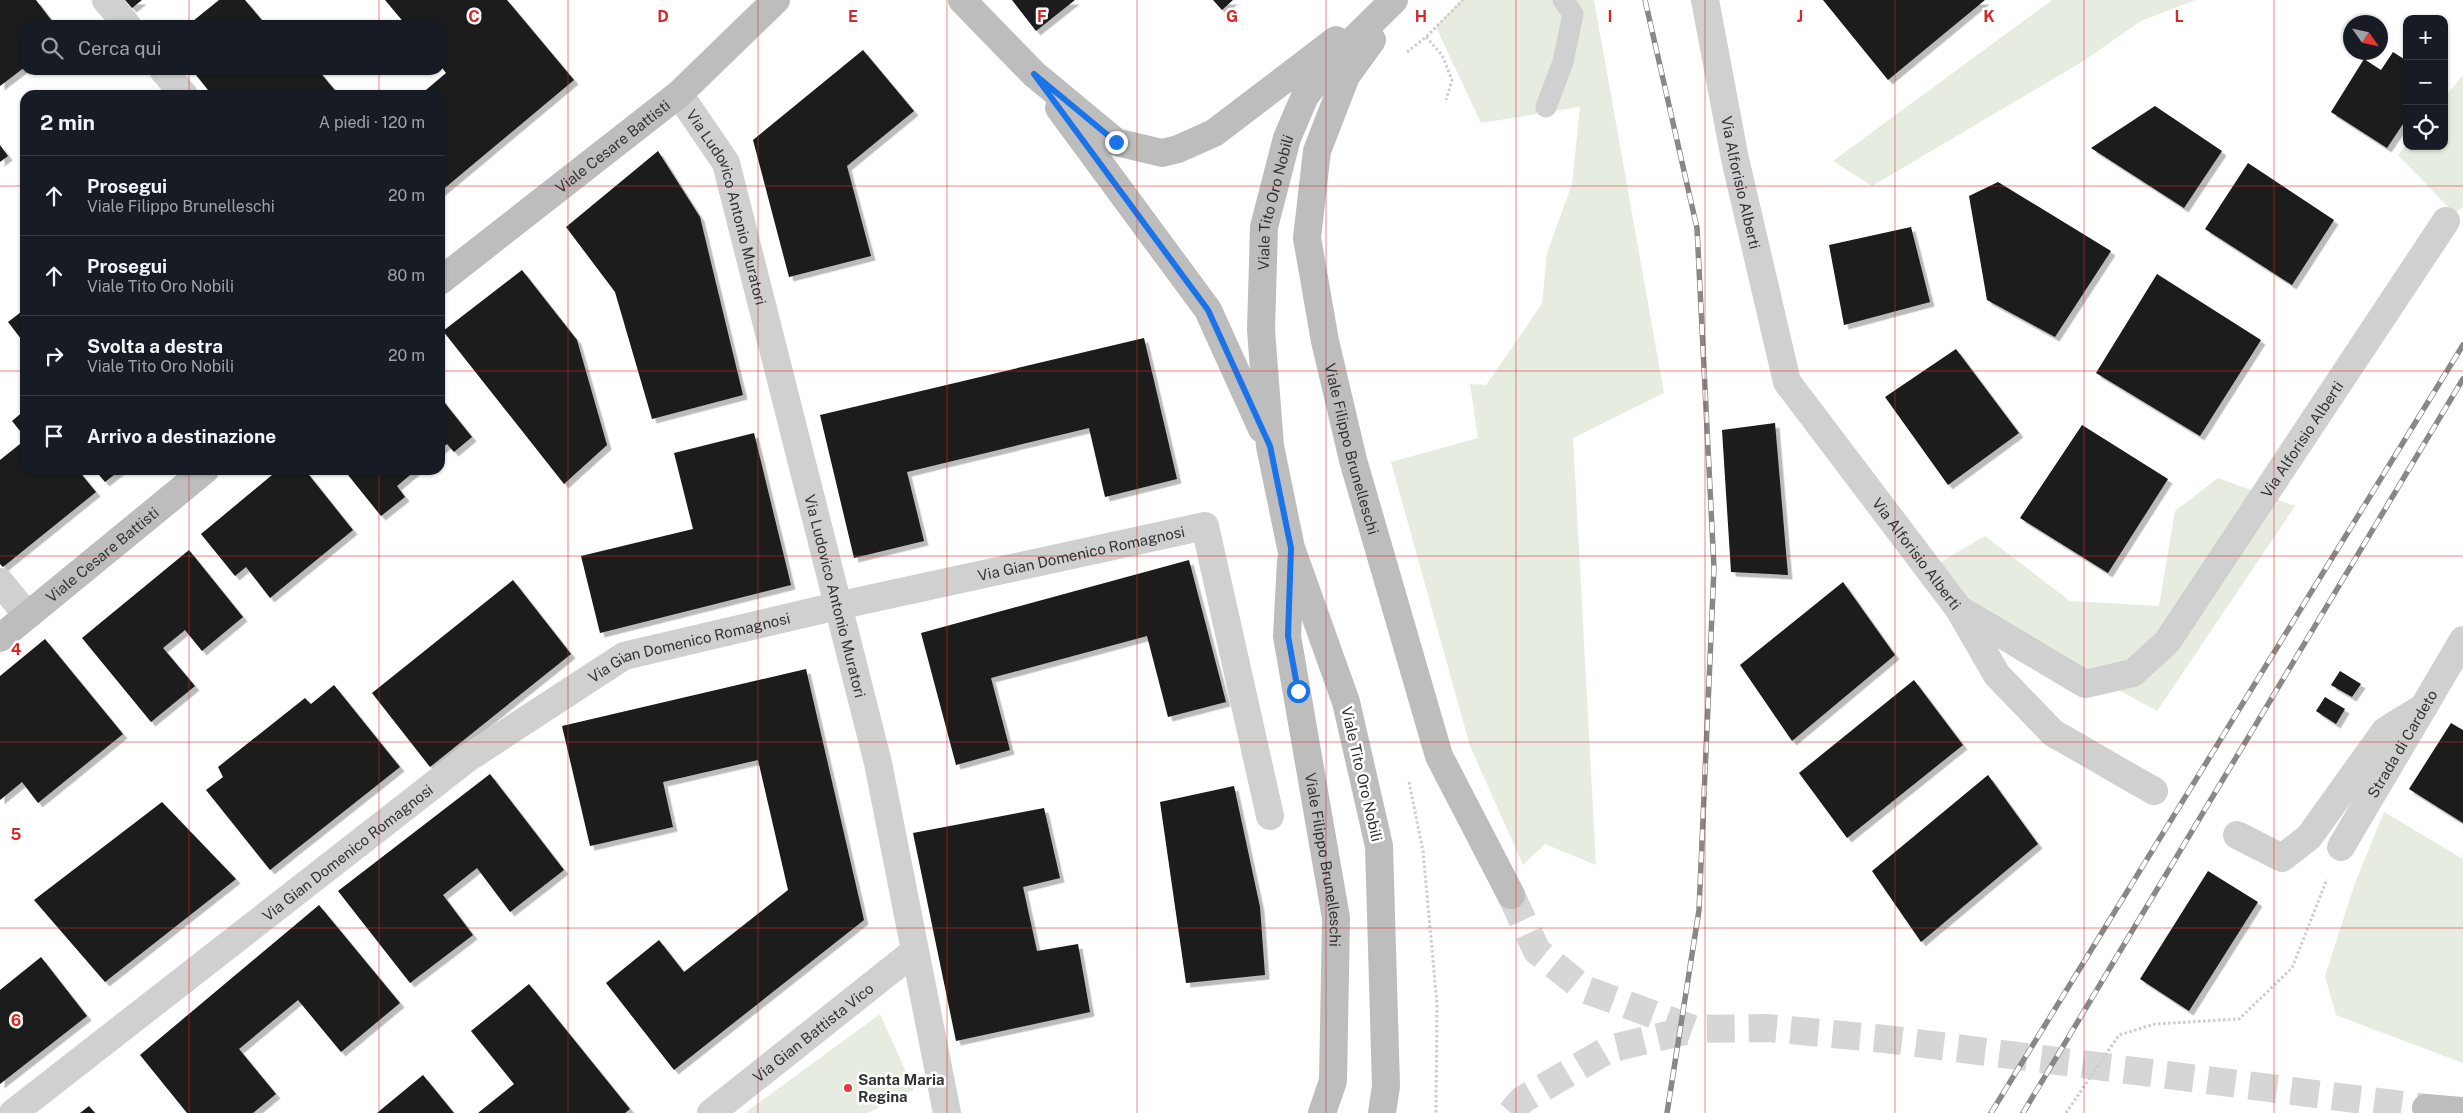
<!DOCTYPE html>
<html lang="it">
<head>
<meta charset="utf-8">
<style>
	:root { --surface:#171b24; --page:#20242c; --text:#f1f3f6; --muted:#9ea1a6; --line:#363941 }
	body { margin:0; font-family:"Public Sans",sans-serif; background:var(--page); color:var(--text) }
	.controls { position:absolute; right:15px; top:15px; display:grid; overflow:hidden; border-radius:10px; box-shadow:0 1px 4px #0004 }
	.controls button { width:45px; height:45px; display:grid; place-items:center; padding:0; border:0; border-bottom:1px solid var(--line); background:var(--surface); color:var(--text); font:25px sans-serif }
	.compass { position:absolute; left:2343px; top:15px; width:45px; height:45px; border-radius:50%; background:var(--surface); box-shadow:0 1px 4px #0004; rotate:124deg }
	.stop { position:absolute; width:15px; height:15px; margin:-11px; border:4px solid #1a73e8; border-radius:50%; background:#fff }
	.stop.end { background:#1a73e8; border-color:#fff; box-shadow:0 1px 5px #0008 }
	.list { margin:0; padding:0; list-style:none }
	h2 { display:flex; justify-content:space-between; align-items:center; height:65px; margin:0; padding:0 20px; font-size:21px }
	h2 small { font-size:16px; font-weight:400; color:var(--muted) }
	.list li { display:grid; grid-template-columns:32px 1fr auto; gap:15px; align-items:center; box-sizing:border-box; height:80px; padding:0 20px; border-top:1px solid var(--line) }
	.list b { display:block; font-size:19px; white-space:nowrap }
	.list p { margin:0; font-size:16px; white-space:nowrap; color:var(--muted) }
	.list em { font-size:16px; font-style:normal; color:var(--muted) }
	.icon { flex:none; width:28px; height:28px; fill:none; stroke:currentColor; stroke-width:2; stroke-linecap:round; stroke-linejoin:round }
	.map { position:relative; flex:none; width:2463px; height:1113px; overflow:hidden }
	.search { position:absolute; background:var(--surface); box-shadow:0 1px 4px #0004; left:20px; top:20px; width:425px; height:55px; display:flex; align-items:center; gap:12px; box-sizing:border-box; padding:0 18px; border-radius:15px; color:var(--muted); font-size:19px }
	.panel { position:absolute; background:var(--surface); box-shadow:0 1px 4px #0004; left:20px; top:90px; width:425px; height:385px; border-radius:15px }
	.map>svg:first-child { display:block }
	.green { fill:#e6ecdf }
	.building { fill:#1a1a1a; filter:url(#shadow) }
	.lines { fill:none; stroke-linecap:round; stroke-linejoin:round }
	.secondary-tunnel { stroke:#d6d6d6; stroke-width:28; stroke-dasharray:28 14; stroke-linecap:butt }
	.path { stroke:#cdcdcd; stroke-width:3; stroke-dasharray:2.5 2.5; stroke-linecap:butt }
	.lane { stroke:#d0d0d0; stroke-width:21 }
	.street { stroke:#d0d0d0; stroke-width:28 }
	.secondary { stroke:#bdbdbd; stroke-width:28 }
	.rail-casing { stroke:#888; stroke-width:5.5 }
	.rail { stroke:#fff; stroke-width:4; stroke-dasharray:11; stroke-linecap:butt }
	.route { stroke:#1a73e8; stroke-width:6 }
	.grid { fill:none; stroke:#d62828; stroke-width:1; stroke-opacity:0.55 }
	.poi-dot { fill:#e63946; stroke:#fff; stroke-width:2 }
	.labels { text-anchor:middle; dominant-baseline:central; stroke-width:5; stroke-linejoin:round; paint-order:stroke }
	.street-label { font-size:15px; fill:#333; stroke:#fff }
	.poi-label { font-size:15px; font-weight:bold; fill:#333; stroke:#fff; text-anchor:start }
	.grid-label { font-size:16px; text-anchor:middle; font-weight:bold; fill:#d62828; stroke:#fff; stroke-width:5; stroke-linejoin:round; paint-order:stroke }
</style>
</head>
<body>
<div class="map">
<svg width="2463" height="1113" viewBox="0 0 2463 1113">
	<defs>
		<filter id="shadow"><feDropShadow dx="4.5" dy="4.5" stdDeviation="0" flood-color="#0004"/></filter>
	</defs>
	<rect width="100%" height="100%" fill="#fff"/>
	<path class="green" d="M1461 0H1594L1664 393 1573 438 1596 865 1545 844 1523 865 1470 746 1391 462 1478 438 1470 384 1486 385 1542 304 1547 253 1572 184 1580 107 1481 123 1436 27Z
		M2052 0H2195L2141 21 2082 62 1872 186 1833 161Z
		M2463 75V207L2454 213 2398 155 2407 144V146H2444V98Z
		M2218 478 2295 506 2157 711 2054 655 1927 570 1985 536 2070 601 2159 606 2175 511Z
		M2384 812 2463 859V1063L2336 1015 2325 976 2355 883Z
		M880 1014 914 1090 868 1113H745Z"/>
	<path class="building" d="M0 0H36L55 25H25V67L0 86Z
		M125 0H142L132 8Z
		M219 0H245L266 25H188Z
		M385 0H507L574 80 440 192V95H420L446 73 440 65V25H406Z
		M1012 0H1075L1036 31Z
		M1213 0H1233L1222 10Z
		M1823 0H1985L1888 80Z
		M863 50 914 111 847 166 871 256 789 277 753 140Z
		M2393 52 2407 61V118L2387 148 2331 112 2364 59 2381 70Z
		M192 70H318L339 95H212Z
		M2155 106 2222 151 2184 208 2091 148Z
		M0 145 8 156 0 162Z
		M658 151 700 217 743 395 652 419 615 292 566 227Z
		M2248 163 2334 220 2292 285 2205 229Z
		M1998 182 2111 251 2055 337 1987 300 1969 196Z
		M1911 227 1930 302 1844 325 1829 245Z
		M522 270 577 340 607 445 564 484 443 331Z
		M2157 274 2261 340 2200 436 2096 373Z
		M25 309V344L8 322Z
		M1144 338 1177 479 1105 497 1089 428 907 472 924 541 854 558 820 415Z
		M1956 349 2019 433 1948 485 1885 397Z
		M440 397 472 437 454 452 447 444 440 450Z
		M25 410V437L12 421Z
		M1775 423 1788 575 1731 572 1722 430Z
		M2082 425 2168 479 2108 573 2020 518Z
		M754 433 791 585 600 633 581 556 693 529 674 453Z
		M25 440V470H78L96 492 3 567 0 564V460Z
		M95 470H120L105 482Z
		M278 470H305L353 530 270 598 246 567 235 576 201 534Z
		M344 470H416L397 486 405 497 381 516Z
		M189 550 243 617 202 651 185 630 163 648 195 686 151 722 82 638Z
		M1189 560 1226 702 1168 717 1147 636 991 678 1010 750 956 765 921 633Z
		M513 580 571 654 430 767 372 693Z
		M1843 582 1895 655 1792 741 1740 665Z
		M45 639 123 734 38 803 22 782 0 800V676Z
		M806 669 864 920 674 1070 606 983 659 940 684 972 788 890 758 760 663 782 673 827 590 846 562 726Z
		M2340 671 2361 684 2352 697 2331 685Z
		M1914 680 1963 745 1847 838 1799 773Z
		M334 685 400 767 270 870 206 790 223 777 218 767 305 698 311 704Z
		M2325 697 2345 709 2336 724 2316 711Z
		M2451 723 2463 730V823L2409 789Z
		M490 774 564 870 510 912 477 868 443 895 473 935 410 983 338 891Z
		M1988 775 2038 844 1921 942 1872 871Z
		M1234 786 1260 907 1265 975 1186 983 1160 802Z
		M162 802 236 879 105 982 34 900Z
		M1044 808 1060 878 1023 887 1037 951 1078 944 1090 1012 956 1041 913 833Z
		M2208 871 2258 902 2189 1011 2140 979Z
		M319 905 400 1003 341 1052 298 1000 239 1049 276 1094 253 1113H187L140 1055Z
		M41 957 87 1016 0 1084V990Z
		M529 984 630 1109 625 1113H478L514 1084 471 1031Z
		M423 1075 454 1113H377Z
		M89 1106 95 1113H80Z"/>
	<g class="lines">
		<path class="secondary-tunnel" d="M1511 895 1537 951 1584 989 1693 1029 1768 1028 1885 1039 2426 1108
			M1511 1113 1522 1100 1609 1049 1693 1029"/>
		<path class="path" d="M1426 37 1442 55 1452 80 1446 100
			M1407 52 1426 37 1463 0
			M1409 782 1423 851 1437 1004 1436 1113
			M2066 1113 2119 1035 2155 1024 2239 1019 2292 968 2327 879"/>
		<path class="lane" d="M1546 107 1563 62 1573 14 1563 0"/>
		<g class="street">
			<path d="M106 0 127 25"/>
			<path id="s1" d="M1705 0 1735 159 1787 382 1959 609 2085 684 2133 673 2167 642 2446 221"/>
			<path d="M163 70 184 95"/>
			<path id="s2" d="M679 94 726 163 878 763 947 1113"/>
			<path d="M0 582 27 615"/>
			<path d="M1960 611 1997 675 2053 733 2154 791"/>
			<path d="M2237 835 2282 858 2309 837 2385 731 2424 707"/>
			<path id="s3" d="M2341 847 2463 640"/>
			<path id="s4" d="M13 1113 468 758 624 656 837 606 1205 526 1270 816"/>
			<path id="s5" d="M711 1113 915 951"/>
		</g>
		<g class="secondary">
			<path d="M962 0 1034 74 1116 142 1162 153 1178 149 1214 133 1336 40"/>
			<path id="s6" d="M1372 40 1346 76 1317 151 1307 238 1325 341 1353 460 1439 756 1511 895"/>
			<path d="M1059 108 1208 310 1262 429"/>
			<path id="s7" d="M440 281 679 94 776 0"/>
			<path id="s8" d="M1291 561 1287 636 1336 918 1333 1081 1322 1113"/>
			<path id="s9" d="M0 638 205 470"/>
			<path d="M2426 1108 2463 1111"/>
			<path id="s10" d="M1382 1113 1386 1086 1379 846 1346 702 1291 548 1270 446 1261 330 1264 227 1287 138 1305 96 1334 59 1394 0"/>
		</g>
		<g class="rail-casing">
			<path id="rail" d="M1645 0 1697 228 1714 568 1699 910 1667 1113
				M1991 1113 2463 345
				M2023 1113 2463 379"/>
		</g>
		<use href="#rail" class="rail"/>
	</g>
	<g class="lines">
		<path class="route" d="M1116 142 1034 74 1208 310 1270 446 1291 548 1288 636 1298 691"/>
	</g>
	<path class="grid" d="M189 0V25M379 0V25M568 0V1113M758 0V1113M947 0V1113M1137 0V1113M1326 0V1113M1516 0V1113M1705 0V1113M1895 0V1113M2084 0V1113M2274 0V1113M189 70V95M379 70V95M0 186H25M440 186H2463M0 371H25M440 371H2463M189 470V1113M379 470V1113M0 556H2463M0 742H2463M0 928H2463"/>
	<circle class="poi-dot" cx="848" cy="1088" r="5"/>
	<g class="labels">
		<g class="street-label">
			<text stroke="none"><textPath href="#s7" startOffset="219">Viale Cesare Battisti</textPath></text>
			<text stroke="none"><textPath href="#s1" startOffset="186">Via Alforisio Alberti</textPath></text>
			<text stroke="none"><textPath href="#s10" startOffset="928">Viale Tito Oro Nobili</textPath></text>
			<text stroke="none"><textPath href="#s2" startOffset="125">Via Ludovico Antonio Muratori</textPath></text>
			<text stroke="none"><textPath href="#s1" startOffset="1161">Via Alforisio Alberti</textPath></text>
			<text stroke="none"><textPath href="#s6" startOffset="428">Viale Filippo Brunelleschi</textPath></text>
			<text stroke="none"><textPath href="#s4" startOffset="1232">Via Gian Domenico Romagnosi</textPath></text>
			<text stroke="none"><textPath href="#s1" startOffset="606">Via Alforisio Alberti</textPath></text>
			<text stroke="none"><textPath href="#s9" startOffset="132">Viale Cesare Battisti</textPath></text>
			<text stroke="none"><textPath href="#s2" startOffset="530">Via Ludovico Antonio Muratori</textPath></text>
			<text stroke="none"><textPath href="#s4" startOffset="828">Via Gian Domenico Romagnosi</textPath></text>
			<text stroke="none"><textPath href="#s3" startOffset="120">Strada di Cardeto</textPath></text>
			<text transform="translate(1362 774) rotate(77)">Viale Tito Oro Nobili</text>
			<text stroke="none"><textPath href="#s4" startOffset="424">Via Gian Domenico Romagnosi</textPath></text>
			<text stroke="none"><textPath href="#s8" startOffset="302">Viale Filippo Brunelleschi</textPath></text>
			<text stroke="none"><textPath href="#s5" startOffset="130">Via Gian Battista Vico</textPath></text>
		</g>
		<g class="poi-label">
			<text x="858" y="1079">Santa Maria<tspan x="858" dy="17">Regina</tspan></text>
		</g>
	</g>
	<g class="grid-label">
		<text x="474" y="22">C</text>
		<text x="663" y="22">D</text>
		<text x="853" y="22">E</text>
		<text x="1042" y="22">F</text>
		<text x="1232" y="22">G</text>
		<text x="1421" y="22">H</text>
		<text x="1610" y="22">I</text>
		<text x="1800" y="22">J</text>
		<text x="1989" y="22">K</text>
		<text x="2179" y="22">L</text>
		<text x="16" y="655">4</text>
		<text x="16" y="840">5</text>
		<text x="16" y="1026">6</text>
	</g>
</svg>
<div class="controls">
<button>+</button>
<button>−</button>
<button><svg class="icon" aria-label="locate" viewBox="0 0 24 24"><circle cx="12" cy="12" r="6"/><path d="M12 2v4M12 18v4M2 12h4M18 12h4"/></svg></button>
</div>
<svg class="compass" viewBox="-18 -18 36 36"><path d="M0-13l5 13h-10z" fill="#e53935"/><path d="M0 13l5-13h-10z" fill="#9ea1a6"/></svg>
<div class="stop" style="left:1298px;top:691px"></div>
<div class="stop end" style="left:1116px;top:142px"></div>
<div class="search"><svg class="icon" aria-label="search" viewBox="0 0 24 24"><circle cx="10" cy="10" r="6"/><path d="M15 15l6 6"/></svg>Cerca qui</div>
<section class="panel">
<h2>2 min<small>A piedi · 120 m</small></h2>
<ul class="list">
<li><svg class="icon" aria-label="ahead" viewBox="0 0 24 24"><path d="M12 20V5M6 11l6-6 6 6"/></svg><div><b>Prosegui</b><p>Viale Filippo Brunelleschi</p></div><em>20 m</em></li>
<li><svg class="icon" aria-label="ahead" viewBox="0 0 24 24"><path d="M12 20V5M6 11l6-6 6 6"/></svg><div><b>Prosegui</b><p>Viale Tito Oro Nobili</p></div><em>80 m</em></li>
<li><svg class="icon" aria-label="right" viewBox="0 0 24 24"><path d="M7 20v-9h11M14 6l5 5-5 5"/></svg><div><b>Svolta a destra</b><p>Viale Tito Oro Nobili</p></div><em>20 m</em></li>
<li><svg class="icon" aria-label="arrive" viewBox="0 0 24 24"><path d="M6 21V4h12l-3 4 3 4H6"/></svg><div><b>Arrivo a destinazione</b></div></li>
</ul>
</section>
</div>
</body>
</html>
